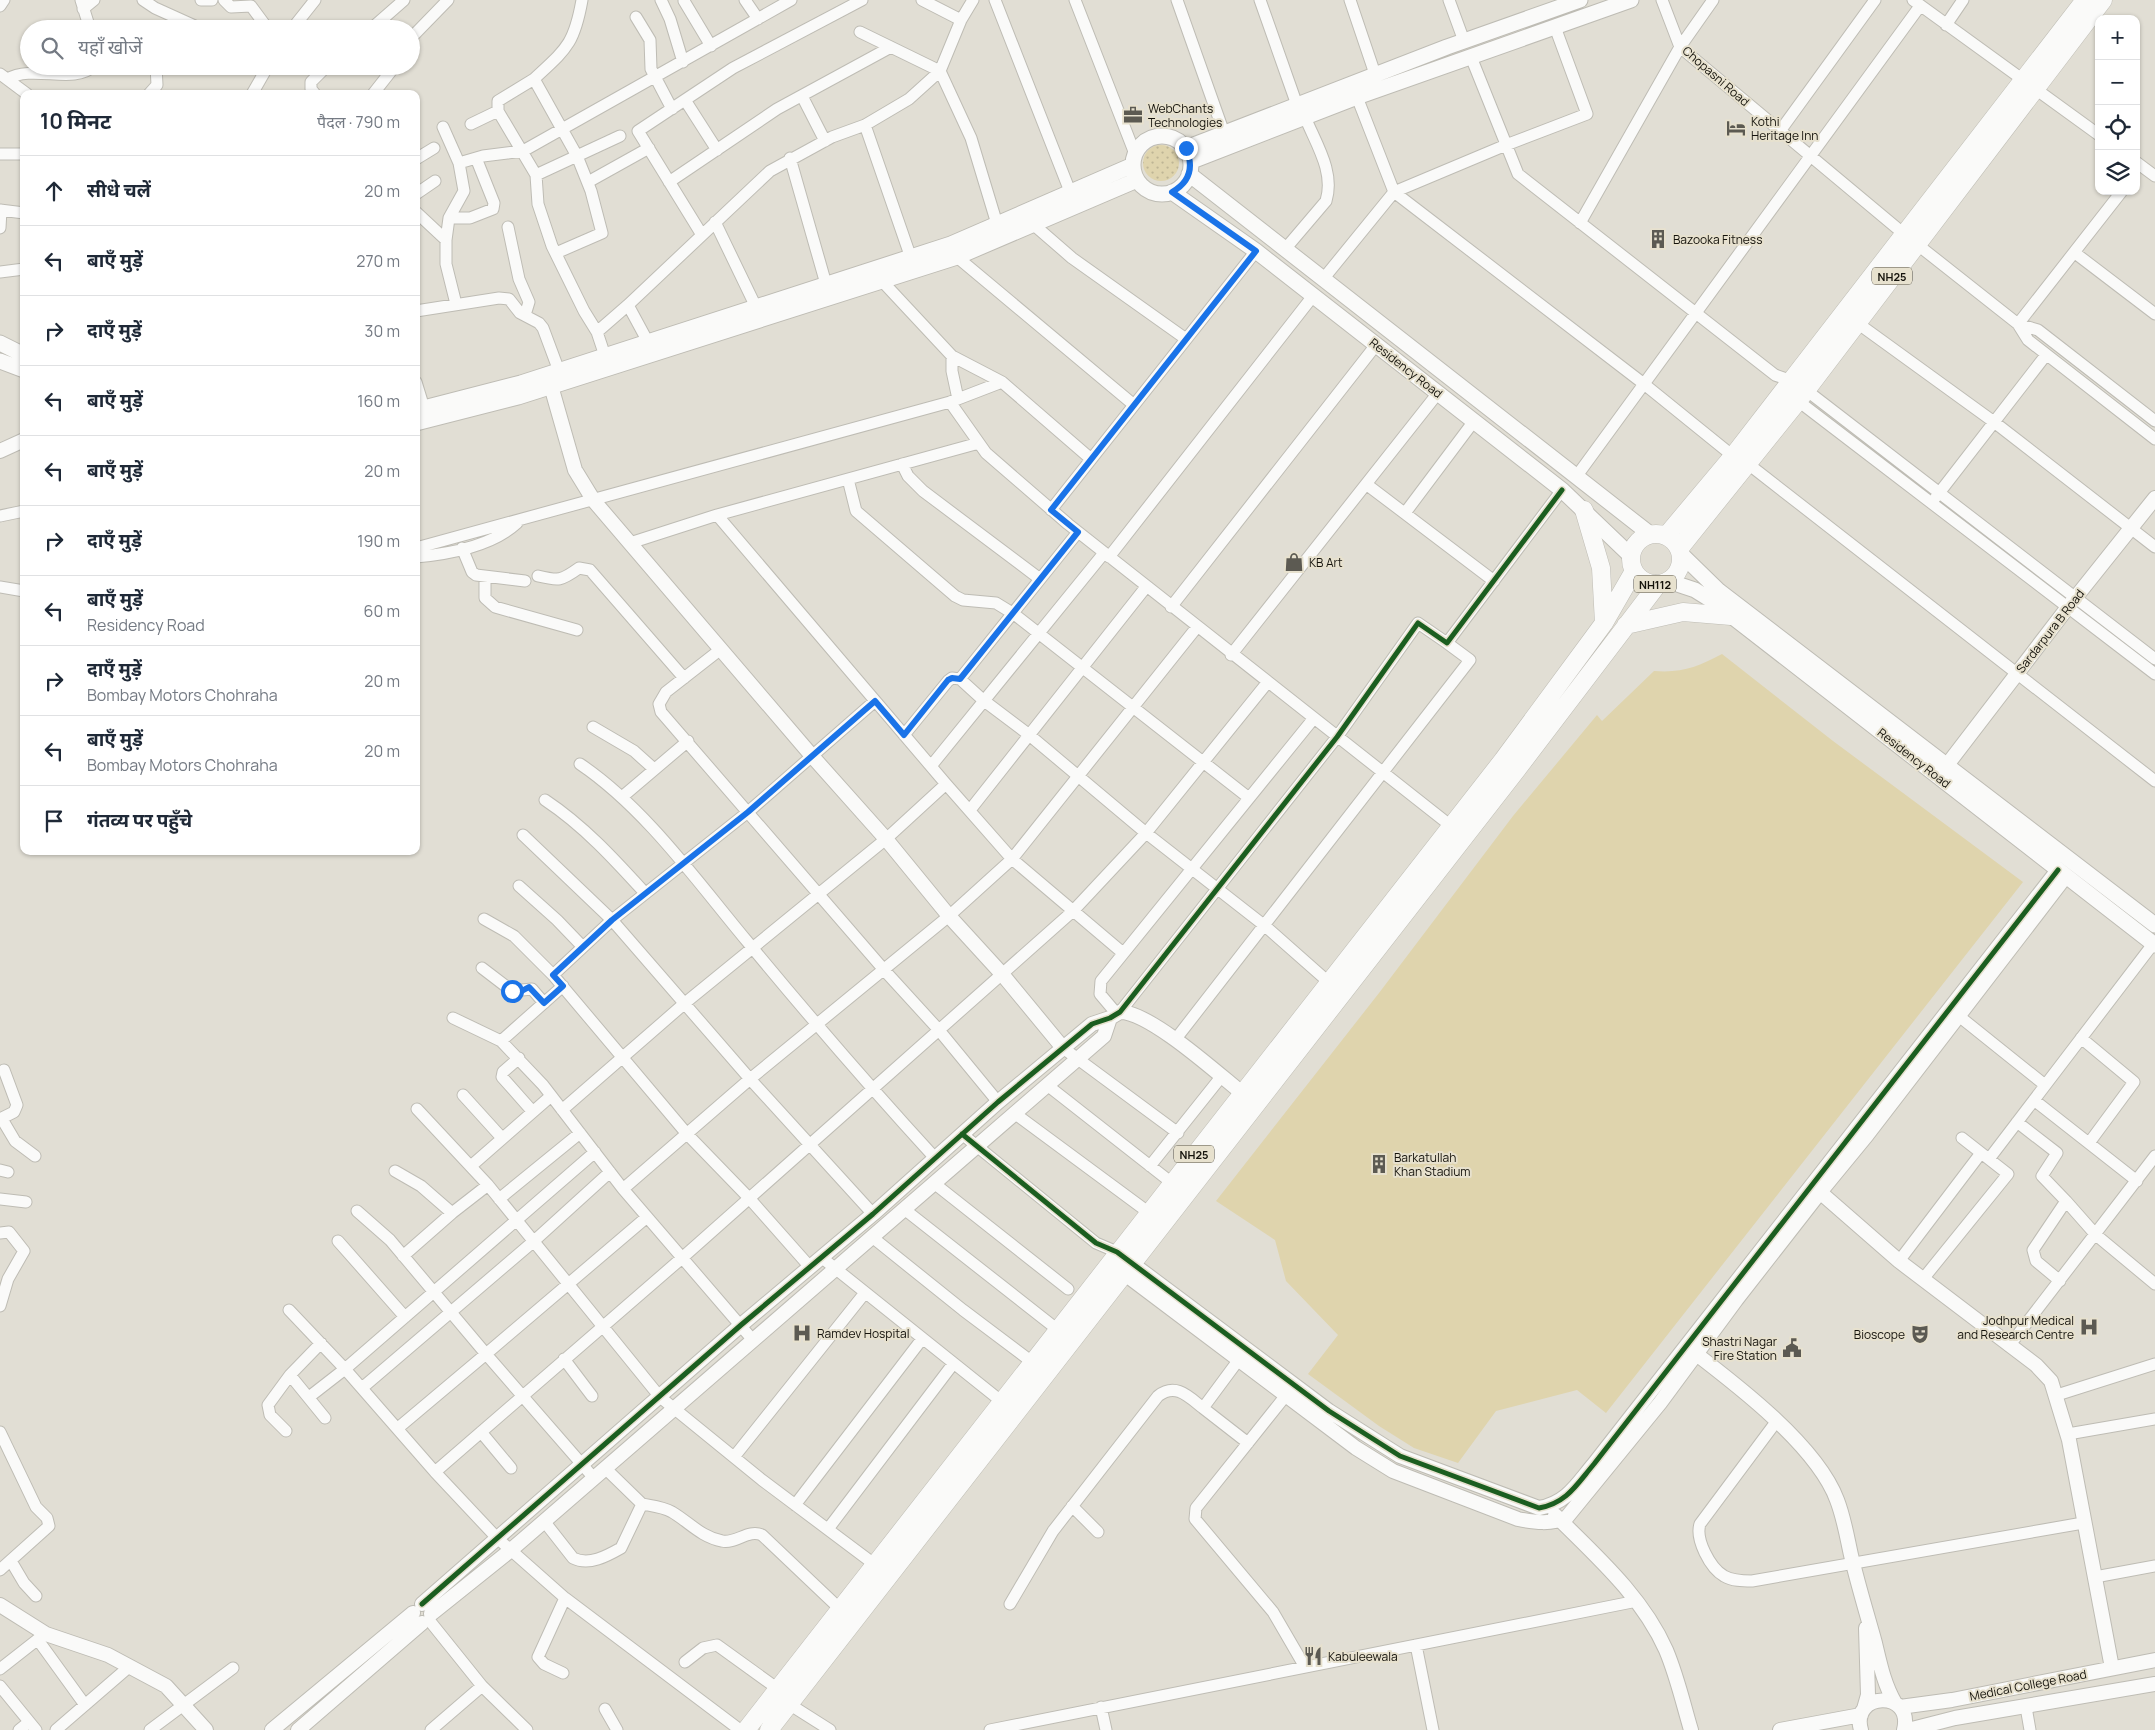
<!DOCTYPE html>
<html lang="hi">
<head>
<meta charset="utf-8">
<style>
	:root { --surface:#fff; --page:#f2f2f3; --text:#1f2937; --muted:#747a83; --line:#e0e1e3 }
	body { margin:0; font-family:Manrope,"Noto Sans Devanagari",sans-serif; background:var(--page); color:var(--text) }
	.controls { position:absolute; right:15px; top:15px; display:grid; overflow:hidden; border-radius:10px; box-shadow:0 1px 4px #0004 }
	.controls button { width:45px; height:45px; display:grid; place-items:center; padding:0; border:0; border-bottom:1px solid var(--line); background:var(--surface); color:var(--text); font:25px sans-serif }
	.stop { position:absolute; width:15px; height:15px; margin:-11px; border:4px solid #1a73e8; border-radius:50%; background:#fff }
	.stop.end { background:#1a73e8; border-color:#fff; box-shadow:0 1px 5px #0008 }
	.list { margin:0; padding:0; list-style:none }
	h2 { display:flex; justify-content:space-between; align-items:center; height:65px; margin:0; padding:0 20px; font-size:21px }
	h2 small { font-size:16px; font-weight:400; color:var(--muted) }
	.list li { display:grid; grid-template-columns:32px 1fr auto; gap:15px; align-items:center; box-sizing:border-box; height:70px; padding:0 20px; border-top:1px solid var(--line) }
	.list b { display:block; font-size:19px; white-space:nowrap }
	.list p { margin:0; font-size:16px; white-space:nowrap; color:var(--muted) }
	.list em { font-size:16px; font-style:normal; color:var(--muted) }
	.icon { flex:none; width:28px; height:28px; fill:none; stroke:currentColor; stroke-width:2; stroke-linecap:round; stroke-linejoin:round }
	.map { position:relative; flex:none; width:2155px; height:1730px; overflow:hidden }
	.search { position:absolute; background:var(--surface); box-shadow:0 1px 4px #0004; left:20px; top:20px; width:400px; height:55px; display:flex; align-items:center; gap:12px; box-sizing:border-box; padding:0 18px; border-radius:28px; color:var(--muted); font-size:19px }
	.panel { position:absolute; background:var(--surface); box-shadow:0 1px 4px #0004; left:20px; top:90px; width:400px; height:765px; border-radius:10px }
	.map>svg:first-child { display:block }
	.grass { fill:url(#grass-dots) }
	.garden { fill:#dfd4ad }
	.lines { fill:none; stroke-linecap:round; stroke-linejoin:round }
	.minor-casing { stroke:#bebcb4; stroke-width:13 }
	.tertiary-casing { stroke:#bebcb4; stroke-width:16 }
	.secondary-casing { stroke:#bebcb4; stroke-width:17 }
	.primary-casing { stroke:#bebcb4; stroke-width:19 }
	.minor { stroke:#fafaf9; stroke-width:11 }
	.tertiary { stroke:#fafaf9; stroke-width:14 }
	.secondary { stroke:#fafaf9; stroke-width:15 }
	.primary { stroke:#fafaf9; stroke-width:18 }
	.cycleway-casing { stroke:#e7e1ce; stroke-width:8 }
	.cycleway { stroke:#1b5e20; stroke-width:5 }
	.route { stroke:#1a73e8; stroke-width:6 }
	.labels { text-anchor:middle; dominant-baseline:central; stroke-width:4; stroke-linejoin:round; paint-order:stroke }
	.shield { fill:#e7e1ce; stroke:#545146; stroke-width:1 }
	.shield-label { font-size:11px; font-weight:bold; fill:#15130c }
	.street-label { font-size:12px; fill:#15130c; stroke:#e7e1ce }
	.poi-label { font-size:12px; fill:#15130c; stroke:#e7e1ce; text-anchor:start }
</style>
</head>
<body>
<div class="map">
<svg width="2155" height="1730" viewBox="0 0 2155 1730">
	<defs>
		<pattern id="grass-dots" width="8" height="8" patternUnits="userSpaceOnUse" patternTransform="scale(1.25)"><rect width="8" height="8" fill="#dfd4ad"/><path d="M2 2h.1M6 6h.1" fill="none" stroke="#beb594" stroke-width="1.8" stroke-linecap="round"/></pattern>
	</defs>
	<rect width="100%" height="100%" fill="#e1ded4"/>
	<path class="grass" d="M1143 163a18 18 0 1 1 36 0a18 18 0 1 1-36 0Z"/>
	<path class="garden" d="M1722 654 1833 741 2023 882 1606 1413 1577 1390 1496 1411 1458 1463 1414 1448 1379 1426 1308 1374 1338 1335 1286 1281 1275 1240 1216 1201 1379 993 1513 816 1597 715 1602 721 1654 671C1683 673 1697 667 1722 654Z"/>
	<g class="lines">
		<g class="minor-casing">
			<path id="minor" d="M81 0 90 29
				M143 0 155 8 197 27
				M201 0H212
				M224 0 231 7 251 6 268 29
				M661 0 670 19 683 62
				M745 0 758 19
				M922 0 961 20
				M995 0 1071 194
				M1075 0 1135 154
				M1177 0 1224 133
				M1260 0 1297 105
				M1350 0 1375 74
				M1449 0 1464 41
				M1662 0 1680 47 1904 234 2018 324 2028 340 2155 439
				M1913 0 2099 135
				M684 1 711 46
				M0 6 4 0
				M83 9 94 0
				M636 17 650 40 651 69 672 109
				M1946 25 1963 0
				M292 29 315 0
				M352 29H360
				M371 29 404 0
				M860 32 940 71 971 138 997 224
				M411 38 448 0
				M1471 57 1518 174 1775 375 1792 381 1806 390 2155 659
				M0 74 27 94
				M7 79C34 64 73 85 94 66
				M534 79 498 101V111L536 175 538 204 552 246 584 311 597 332 605 356
				M149 94 157 85 156 66
				M252 94 268 66
				M315 94 311 89V82L327 66
				M373 94 395 66
				M802 96 825 141
				M1357 97 1394 192 1644 384 1733 456
				M685 100 717 150
				M471 124 498 111
				M865 125 911 258
				M443 127 459 163
				M1780 131 1875 0
				M0 154H24
				M790 158 826 284
				M416 159 434 148
				M2136 162 2155 176
				M536 175 620 136
				M588 182 649 148
				M669 182 777 109 891 47
				M416 194 435 181
				M0 210 24 213
				M416 212 446 240
				M449 218H470L493 209 494 203 476 158
				M715 222 756 307
				M1580 223 1680 47 1713 0
				M1034 225 1072 258 1186 339
				M508 227 519 279 529 302 525 315
				M0 228 1 210
				M702 235 638 131 733 68 862 0
				M1286 248 1326 201C1335 172 1316 144 1305 117
				M556 253 602 233 591 191 577 156 534 79C566 49 574 45 582 0
				M2075 253 2155 314
				M957 257 1134 405
				M0 272 24 269
				M1324 278 1394 192 1506 145 1587 114 1555 27
				M882 281 952 356V371L958 399
				M456 304 446 264V240L449 218 464 191 459 163 483 156 523 151 791 0
				M416 311 499 298 509 299 520 313 539 323 543 328 559 371
				M1856 322 1994 422 2155 547
				M2018 324 2122 191
				M2018 324 2038 330 2155 421
				M597 332 628 305
				M648 342 628 305 770 171 832 137 865 125 909 99 940 71 961 20 973 0
				M952 356 1002 382 1091 459
				M416 382 424 408
				M1793 397 2155 674
				M950 402 986 453 1068 524 1451 826
				M1747 463 2155 781
				M902 464 908 476 923 491 1040 579
				M1576 477 1920 6
				M848 479 856 511 955 596 963 600 996 603 1014 614 1249 798
				M1366 484 1494 581
				M1936 497 2046 355
				M1051 510 1256 251
				M1405 513 1474 421
				M717 515 979 443
				M0 516 24 511
				M630 543 717 515 946 784 1012 859 1123 953
				M416 548 950 402 1002 382
				M462 548 472 572 476 575 525 581
				M416 557C449 554 492 546 517 523
				M1109 557 1313 296
				M538 576C559 581 561 581 579 568L590 570 684 678
				M485 577V598L495 607 577 630
				M0 587 24 591
				M1171 607 1376 345
				M721 649 666 692 659 704 661 712 885 971 938 1029 998 1102
				M1231 655 1438 393
				M960 679 1078 532
				M593 727 634 751 654 769
				M904 735 948 681 952 678 960 679 983 700 1028 734 1146 833 1265 926 1333 986
				M580 764C645 808 696 880 746 940 807 1014 870 1087 935 1158
				M931 766 1104 553
				M622 797 688 741
				M545 800C584 826 614 859 645 893
				M970 810 1146 587
				M523 835 612 920 750 1079 873 1214
				M519 886 557 920 582 946
				M484 919 514 936 553 975 687 1134 749 1198 810 1267
				M482 968 512 991 532 989 544 1003
				M553 975 612 920 748 812 875 701
				M563 986 501 1041 543 1085 623 1189 752 1339
				M1120 1012 1337 737 1418 623 1447 643 1562 490
				M1116 1013 1100 994 1101 981 1314 718
				M1960 1017 2045 1085
				M453 1018 501 1041
				M2081 1038 2134 1082 2089 1143
				M1175 1040 1470 660 1447 643
				M1063 1048 1178 1133
				M519 1058 503 1072 502 1077 533 1112
				M1047 1085 1172 1183
				M463 1095 502 1138
				M2034 1100 2137 1181
				M417 1109 488 1185 660 1397 762 1480 874 1564
				M562 1110 685 1003 886 839 946 784
				M1014 1113 1148 1212
				M0 1119 14 1112 17 1105 4 1070
				M2 1119 15 1141 35 1156
				M2017 1122 2057 1153 2042 1176 2066 1201
				M962 1134 1096 1243 1117 1252
				M1989 1159 2153 944
				M471 1166 551 1096
				M1150 1166 1221 1077
				M0 1170 8 1172
				M395 1171 421 1186 452 1213
				M935 1184 1068 1289
				M623 1189 750 1079 949 916 1012 859 1197 627
				M0 1199 26 1202
				M499 1199 580 1133
				M904 1209 1058 1330
				M357 1211 390 1240 486 1354 647 1217
				M0 1233 9 1232 24 1251 8 1279 0 1306
				M872 1237 963 1310 1032 1362
				M338 1241 405 1317
				M403 1256 452 1213 488 1185
				M821 1257 1001 1401
				M1899 1261 1981 1153
				M1923 1279 2008 1174 1962 1138
				M2060 1281 2036 1261 2033 1250 2066 1201 2096 1235 2155 1284
				M289 1310 345 1369 309 1397
				M2009 1346 2155 1156
				M1240 1358 1203 1408 1248 1443
				M564 1359 592 1396
				M290 1375 325 1418
				M362 1388 534 1241 610 1172
				M1287 1394 1196 1508 1195 1519 1273 1612 1305 1667
				M2057 1395 2155 1364
				M1776 1422 1700 1524C1695 1539 1710 1568 1724 1576 1732 1581 1743 1581 1752 1581L2083 1523
				M398 1428 486 1354 593 1477
				M286 1431 270 1415 268 1405 290 1375 321 1343
				M0 1432 36 1507 47 1518 49 1526 0 1570
				M481 1432 511 1468
				M2068 1434 2155 1419
				M734 1457 864 1294
				M435 1472 345 1369 595 1152
				M642 1504C652 1506 663 1507 672 1512 689 1522 701 1537 722 1541 736 1544 748 1529 762 1535L840 1609
				M795 1505 922 1339
				M1072 1506 1098 1532
				M544 1521 573 1558C589 1566 607 1556 621 1548L642 1504 605 1468
				M828 1529 953 1364
				M11 1561 24 1583 36 1596
				M2095 1577 2155 1566
				M1010 1604 1053 1531 1158 1396C1176 1382 1189 1397 1203 1408
				M429 1620 482 1686 527 1730
				M38 1640 85 1705
				M1416 1645 1433 1730
				M685 1662 703 1648 717 1645 778 1689
				M0 1669 42 1636
				M563 1673 544 1664 538 1657 565 1598
				M0 1686 36 1730
				M789 1704 830 1730
				M1101 1707 1106 1730
				M2026 1707 2030 1730
				M605 1709 617 1730
				M19 1730 29 1722
				M56 1730 130 1666
				M150 1730 233 1668
				M431 1730 482 1686
				M740 1730 565 1598 497 1538 435 1472 682 1258 1073 911 1146 833 1267 683
				M990 1730 1637 1601"/>
		</g>
		<g class="tertiary-casing">
			<path id="tertiary" d="M551 386 575 470 594 501 812 756 886 839 949 916 1002 974 1063 1048
				M0 451 24 440
				M1947 765 2068 607 2155 498
				M1813 1186 1899 1261 2036 1365 2051 1381 2069 1440 2112 1668
				M1126 1259 1329 1411 1400 1456 1539 1508C1567 1503 1577 1484 1594 1464L2058 870
				M1117 1268 1356 1448 1393 1471 1518 1519C1533 1522 1552 1525 1567 1517L1660 1403 1736 1300 1821 1191 1867 1135 2066 876
				M1691 1350C1737 1385 1817 1446 1837 1500 1844 1518 1847 1537 1851 1555 1858 1585 1867 1614 1875 1643 1880 1664 1884 1684 1895 1703
				M1555 1515C1596 1556 1642 1596 1666 1650 1677 1676 1683 1703 1691 1730
				M422 1604 741 1325 873 1214 998 1102 1092 1024 1110 1018 1120 1012C1150 1012 1217 1073 1242 1093
				M0 1605 46 1634 108 1655 166 1686 206 1730
				M431 1614 511 1550 1104 1036 1110 1018
				M1900 1707 1952 1700 2155 1660
				M1864 1709 1868 1695 1866 1628
				M272 1730 413 1613
				M298 1730 422 1623
				M1780 1730 1861 1715
				M1861 1730C1850 1692 1914 1689 1904 1730
				M1908 1730 1955 1718 2155 1684"/>
		</g>
		<g class="secondary-casing">
			<path id="secondary" d="M1133 165a29 29 0 1 1 58 0a29 29 0 1 1-58 0Z
				M1186 148 1447 47 1580 0
				M1192 161 1357 97 1631 0
				M1189 174 1650 534
				M1172 192 1256 251 1562 490 1631 556
				M0 343 24 355
				M0 361 24 370
				M416 410 521 383 951 244 1133 165
				M416 423 518 397 957 257 1137 180
				M1681 554 1719 591 2155 925
				M1668 581 1695 590 1711 600 2155 945"/>
		</g>
		<g class="primary-casing">
			<path id="primary" d="M1584 510 1601 568 1604 623
				M1631 559a25 25 0 1 1 50 0a25 25 0 1 1-50 0Z
				M1666 536 1733 456 2085 0
				M1679 549 1798 401 2103 0
				M1626 625 1683 612 1731 616
				M746 1730 1503 760 1604 623 1634 571
				M769 1730 1515 772 1658 584"/>
		</g>
		<use href="#minor" class="minor"/>
		<use href="#tertiary" class="tertiary"/>
		<use href="#secondary" class="secondary"/>
		<use href="#primary" class="primary"/>
		<g class="cycleway-casing">
			<path id="cycleway" d="M962 1134 1096 1243 1117 1252 1329 1411 1400 1456 1539 1508C1567 1503 1577 1484 1594 1464L2058 870
				M422 1604 741 1325 873 1214 998 1102 1092 1024 1110 1018 1120 1012 1337 737 1418 623 1447 643 1562 490"/>
		</g>
		<use href="#cycleway" class="cycleway"/>
	</g>
	<g class="lines">
		<path class="route" d="M512 991 520 992 529 987 544 1003 563 986 553 975 612 920 748 812 875 701 904 735 948 680 952 678 960 679 1078 532 1051 510 1256 251 1172 192C1190 182 1194 167 1186 148"/>
	</g>
	<defs>
		<g id="office-bare" transform="scale(1.5)"><path d="M-6-3h4V-5.5h4V-3h4V5H-6ZM-1-4.5V-3h2v-1.5ZM-6 0V1H6V0Z" fill="#5c5a52" stroke="#e7e1ce" stroke-width="2.5" paint-order="stroke"/></g>
		<g id="hotel-bare" transform="scale(1.5)"><path d="M-6-4.5h1.5V1H6V5H4.5V3h-9V5H-6ZM-4 0a1.8 1.8 0 1 1 3.6 0ZM.5 0V-2.5h3Q6-2.5 6 0Z" fill="#5c5a52" stroke="#e7e1ce" stroke-width="2.5" paint-order="stroke"/></g>
		<g id="building-bare" transform="scale(1.5)"><path d="M-4-6H4V6H1V3H-1V6H-4ZM-2.5-4.3h1.7v1.8h-1.7ZM.8-4.3h1.7v1.8H.8ZM-2.5-1h1.7V.8h-1.7ZM.8-1h1.7V.8H.8Z" fill="#5c5a52" stroke="#e7e1ce" stroke-width="2.5" paint-order="stroke"/></g>
		<g id="shop-bare" transform="scale(1.5)"><path d="M-5-2.5h2.3a2.7 3.5 0 0 1 5.4 0H5L5.5 6h-11ZM-1.5-2.5h3a1.5 2.3 0 0 0-3 0Z" fill="#5c5a52" stroke="#e7e1ce" stroke-width="2.5" paint-order="stroke"/></g>
		<g id="hospital-bare" transform="scale(1.5)"><path d="M-5-5h3v3.5h4V-5h3V5h-3V1.5h-4V5h-3Z" fill="#5c5a52" stroke="#e7e1ce" stroke-width="2.5" paint-order="stroke"/></g>
		<g id="theatre-bare" transform="scale(1.5)"><path d="M-5-5.5Q0-4 5-5.5V0Q5 5 0 6Q-5 5-5 0ZM-3.3-2.5H-1v1.5H-3.3ZM1-2.5H3.3v1.5H1ZM-2.8 1Q0 5.5 2.8 1Z" fill="#5c5a52" stroke="#e7e1ce" stroke-width="2.5" paint-order="stroke"/></g>
		<g id="civic-bare" transform="scale(1.5)"><path d="M-.6-6.5H3V-4.5H.6V-3L4-1V1h2V6H-6V1h2V-1L-.6-3ZM-1.2 2.5V6h2.4V2.5Z" fill="#5c5a52" stroke="#e7e1ce" stroke-width="2.5" paint-order="stroke"/></g>
		<g id="restaurant-bare" transform="scale(1.5)"><path d="M-5-6h1v4h1v-4h1v4h1v-4h1v5L-1.5 .5V6h-2V.5L-5-1ZM5-6V6H3V1.5H1.5Q1.5-4 5-6Z" fill="#5c5a52" stroke="#e7e1ce" stroke-width="2.5" paint-order="stroke"/></g>
	</defs>
	<g fill-rule="evenodd">
		<use href="#office-bare" x="1133" y="115"/>
		<use href="#hotel-bare" x="1736" y="128"/>
		<use href="#building-bare" x="1658" y="239"/>
		<use href="#shop-bare" x="1294" y="562"/>
		<use href="#building-bare" x="1379" y="1164"/>
		<use href="#hospital-bare" x="2089" y="1327"/>
		<use href="#hospital-bare" x="802" y="1333"/>
		<use href="#theatre-bare" x="1920" y="1334"/>
		<use href="#civic-bare" x="1792" y="1348"/>
		<use href="#restaurant-bare" x="1313" y="1656"/>
	</g>
	<g class="labels">
		<g class="shield">
			<rect x="1872" y="267.5" width="40" height="17" rx="4"/>
			<rect x="1634" y="575.5" width="42" height="17" rx="4"/>
			<rect x="1174" y="1145.5" width="40" height="17" rx="4"/>
		</g>
		<g class="shield-label">
			<text x="1892" y="276">NH25</text>
			<text x="1655" y="584">NH112</text>
			<text x="1194" y="1154">NH25</text>
		</g>
		<g class="street-label">
			<text transform="translate(1716 76) rotate(41)">Chopasni Road</text>
			<text transform="translate(1406 368) rotate(38)">Residency Road</text>
			<text transform="translate(2050 631) rotate(-52)">Sardarpura B Road</text>
			<text transform="translate(1914 758) rotate(38)">Residency Road</text>
			<text transform="translate(2028 1685) rotate(-11)">Medical College Road</text>
		</g>
		<g class="poi-label">
			<text x="1148" y="108">WebChants<tspan x="1148" dy="14">Technologies</tspan></text>
			<text x="1751" y="121">Kothi<tspan x="1751" dy="14">Heritage Inn</tspan></text>
			<text x="1673" y="239">Bazooka Fitness</text>
			<text x="1309" y="562">KB Art</text>
			<text x="1394" y="1157">Barkatullah<tspan x="1394" dy="14">Khan Stadium</tspan></text>
			<text x="2074" y="1320" text-anchor="end">Jodhpur Medical<tspan x="2074" dy="14">and Research Centre</tspan></text>
			<text x="817" y="1333">Ramdev Hospital</text>
			<text x="1905" y="1334" text-anchor="end">Bioscope</text>
			<text x="1777" y="1341" text-anchor="end">Shastri Nagar<tspan x="1777" dy="14">Fire Station</tspan></text>
			<text x="1328" y="1656">Kabuleewala</text>
		</g>
	</g>
</svg>
<div class="controls">
<button>+</button>
<button>−</button>
<button><svg class="icon" aria-label="locate" viewBox="0 0 24 24"><circle cx="12" cy="12" r="6"/><path d="M12 2v4M12 18v4M2 12h4M18 12h4"/></svg></button>
<button><svg class="icon" aria-label="layers" viewBox="0 0 24 24"><path d="M12 4l9 5-9 5-9-5zM3 14l9 5 9-5"/></svg></button>
</div>
<div class="stop" style="left:512px;top:991px"></div>
<div class="stop end" style="left:1186px;top:148px"></div>
<div class="search"><svg class="icon" aria-label="search" viewBox="0 0 24 24"><circle cx="10" cy="10" r="6"/><path d="M15 15l6 6"/></svg>यहाँ खोजें</div>
<section class="panel">
<h2>10 मिनट<small>पैदल · 790 m</small></h2>
<ul class="list">
<li><svg class="icon" aria-label="ahead" viewBox="0 0 24 24"><path d="M12 20V5M6 11l6-6 6 6"/></svg><div><b>सीधे चलें</b></div><em>20 m</em></li>
<li><svg class="icon" aria-label="left" viewBox="0 0 24 24"><path d="M17 20v-9H6M10 6l-5 5 5 5"/></svg><div><b>बाएँ मुड़ें</b></div><em>270 m</em></li>
<li><svg class="icon" aria-label="right" viewBox="0 0 24 24"><path d="M7 20v-9h11M14 6l5 5-5 5"/></svg><div><b>दाएँ मुड़ें</b></div><em>30 m</em></li>
<li><svg class="icon" aria-label="left" viewBox="0 0 24 24"><path d="M17 20v-9H6M10 6l-5 5 5 5"/></svg><div><b>बाएँ मुड़ें</b></div><em>160 m</em></li>
<li><svg class="icon" aria-label="left" viewBox="0 0 24 24"><path d="M17 20v-9H6M10 6l-5 5 5 5"/></svg><div><b>बाएँ मुड़ें</b></div><em>20 m</em></li>
<li><svg class="icon" aria-label="right" viewBox="0 0 24 24"><path d="M7 20v-9h11M14 6l5 5-5 5"/></svg><div><b>दाएँ मुड़ें</b></div><em>190 m</em></li>
<li><svg class="icon" aria-label="left" viewBox="0 0 24 24"><path d="M17 20v-9H6M10 6l-5 5 5 5"/></svg><div><b>बाएँ मुड़ें</b><p>Residency Road</p></div><em>60 m</em></li>
<li><svg class="icon" aria-label="right" viewBox="0 0 24 24"><path d="M7 20v-9h11M14 6l5 5-5 5"/></svg><div><b>दाएँ मुड़ें</b><p>Bombay Motors Chohraha</p></div><em>20 m</em></li>
<li><svg class="icon" aria-label="left" viewBox="0 0 24 24"><path d="M17 20v-9H6M10 6l-5 5 5 5"/></svg><div><b>बाएँ मुड़ें</b><p>Bombay Motors Chohraha</p></div><em>20 m</em></li>
<li><svg class="icon" aria-label="arrive" viewBox="0 0 24 24"><path d="M6 21V4h12l-3 4 3 4H6"/></svg><div><b>गंतव्य पर पहुँचे</b></div></li>
</ul>
</section>
</div>
</body>
</html>
